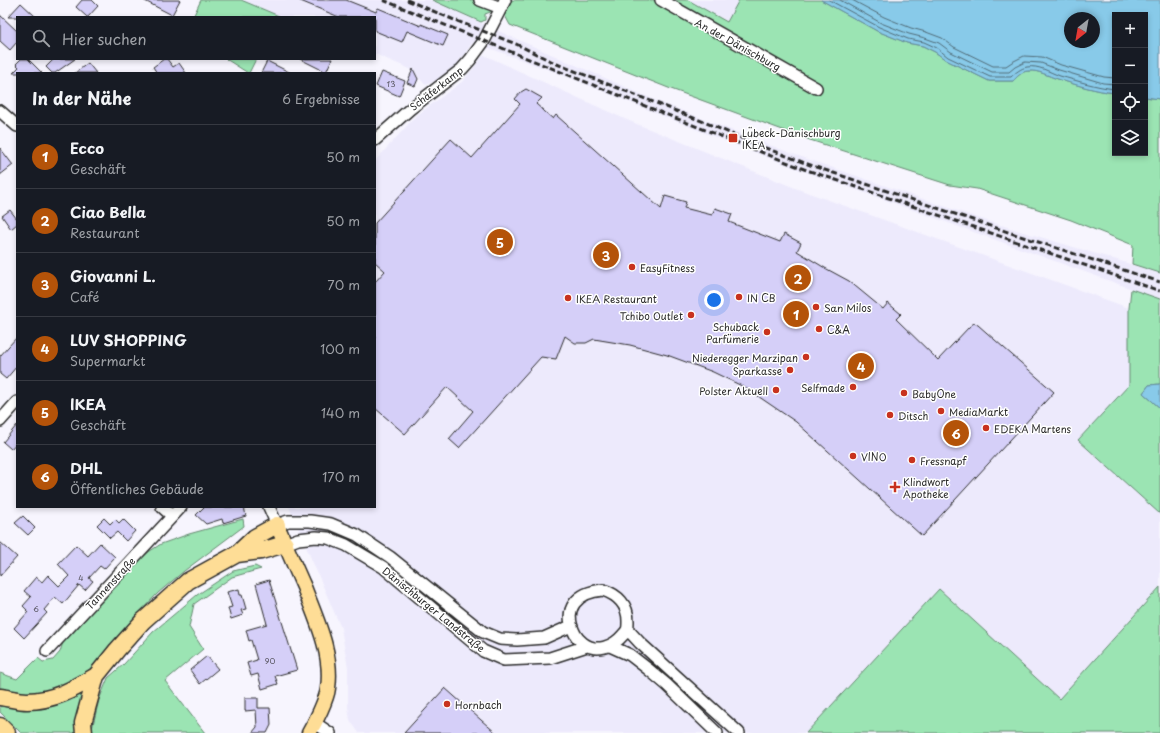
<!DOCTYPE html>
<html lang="de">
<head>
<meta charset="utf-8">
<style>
	:root { --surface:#171b24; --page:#242831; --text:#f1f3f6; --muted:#9ea1a6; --line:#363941; --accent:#b45309 }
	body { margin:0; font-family:"Playpen Sans",sans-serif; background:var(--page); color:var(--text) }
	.controls { position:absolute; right:12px; top:12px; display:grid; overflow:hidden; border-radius:0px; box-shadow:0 2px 6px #0003 }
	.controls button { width:36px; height:36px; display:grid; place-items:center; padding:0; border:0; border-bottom:1px solid var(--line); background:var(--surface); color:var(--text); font:20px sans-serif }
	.compass { position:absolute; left:1064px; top:12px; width:36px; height:36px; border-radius:50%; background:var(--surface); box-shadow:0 2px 6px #0003; rotate:211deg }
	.you { position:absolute; left:714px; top:300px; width:14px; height:14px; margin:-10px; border:3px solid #fff; border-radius:50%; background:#1a73e8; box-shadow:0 0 0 6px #1a73e833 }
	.badge { display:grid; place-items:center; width:26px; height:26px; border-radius:50%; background:var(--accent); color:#fff; font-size:13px; font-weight:700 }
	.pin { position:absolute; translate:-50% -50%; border:2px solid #fff; box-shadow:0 1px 4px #0006 }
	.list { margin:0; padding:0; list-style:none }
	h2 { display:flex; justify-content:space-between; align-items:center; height:52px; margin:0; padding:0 16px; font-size:17px }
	h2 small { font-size:13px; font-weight:400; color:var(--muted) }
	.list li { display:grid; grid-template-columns:26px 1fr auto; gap:12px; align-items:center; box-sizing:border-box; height:64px; padding:0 16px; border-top:1px solid var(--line) }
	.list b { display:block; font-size:15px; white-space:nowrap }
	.list p { margin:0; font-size:13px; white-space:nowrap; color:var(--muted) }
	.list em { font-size:13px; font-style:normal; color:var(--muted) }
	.icon { flex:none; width:22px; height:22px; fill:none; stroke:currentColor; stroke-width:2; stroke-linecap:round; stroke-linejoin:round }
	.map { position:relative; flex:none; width:1160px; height:733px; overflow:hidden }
	.search { position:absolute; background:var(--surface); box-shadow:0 2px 6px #0003; left:16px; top:16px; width:360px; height:44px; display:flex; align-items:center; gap:10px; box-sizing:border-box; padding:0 14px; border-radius:0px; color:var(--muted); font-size:15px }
	.panel { position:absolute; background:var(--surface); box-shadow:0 2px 6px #0003; left:16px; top:72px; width:360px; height:436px; border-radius:0px }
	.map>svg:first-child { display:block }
	.built { fill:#edeafc }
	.green { fill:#9be4b3; stroke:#63886f }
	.water { fill:#88cae9; stroke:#638a9d; fill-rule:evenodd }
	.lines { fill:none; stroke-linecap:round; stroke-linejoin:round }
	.shore { stroke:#506b77; stroke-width:1 }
	.building { fill:#d5cff8; stroke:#2b2b2b }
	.minor-casing { stroke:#2b2b2b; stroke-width:14 }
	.major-casing { stroke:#2b2b2b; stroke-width:17 }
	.highway-casing { stroke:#2b2b2b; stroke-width:19 }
	.minor { stroke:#fff; stroke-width:11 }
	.major { stroke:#fedd96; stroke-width:14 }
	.highway { stroke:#fedd96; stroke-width:16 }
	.rail { stroke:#2b2b2b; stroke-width:3; stroke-dasharray:6 3; stroke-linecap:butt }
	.poi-dot { fill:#c8321e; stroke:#fff; stroke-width:1.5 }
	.labels { text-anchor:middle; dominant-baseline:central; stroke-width:3; stroke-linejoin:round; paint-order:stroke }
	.number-label { font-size:8px; fill:#56545e }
	.street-label { font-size:10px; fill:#2b2b2b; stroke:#fff }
	.poi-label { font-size:10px; fill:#2b2b2b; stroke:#fff; text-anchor:start }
</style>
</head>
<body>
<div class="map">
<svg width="1160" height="733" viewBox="0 0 1160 733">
	<rect width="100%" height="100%" fill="#f7f5fe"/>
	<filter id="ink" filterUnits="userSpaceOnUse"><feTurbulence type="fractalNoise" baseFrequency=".025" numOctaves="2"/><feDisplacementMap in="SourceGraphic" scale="8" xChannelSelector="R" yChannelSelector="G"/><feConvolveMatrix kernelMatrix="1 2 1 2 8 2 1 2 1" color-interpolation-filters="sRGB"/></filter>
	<g filter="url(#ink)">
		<path class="built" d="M241 0H432L494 29 657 101 790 153 987 221 1160 273V299L888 201 803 171 705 133 568 77 473 42 456 66 441 78 426 85 410 69 375 54V17H282Z
			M688 0H739L727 22Z
			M484 55 627 120 795 188 1129 308V385L1078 440 1160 514V587L1059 699 939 589 806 733H359L350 720 348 707V668L341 628 289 507H375V161L416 116 463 81Z"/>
		<path class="green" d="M201 0H241L279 16 278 17H193Z
			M432 0H688L727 22 739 0H821L877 31 907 43 923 46 935 52 946 60 989 81H1013C1017 77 1022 71 1028 71 1039 70 1047 76 1058 79 1076 85 1096 91 1115 93V153H1145V97L1160 99V273L1132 264 1133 245 1071 220 977 189 950 185 810 140 671 89 510 25 501 8 485 14V20L481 22Z
			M226 59H256L249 73H248Z
			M1131 289 1160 299V384L1149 385 1143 393 1160 408V514L1078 440 1129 385V308Z
			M243 519 244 526 184 571 158 593 136 616 88 671 67 686 45 694 18 695 0 690V673L17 679 38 658 43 662 53 660 60 652 63 642 136 563 150 551 161 544 189 534Z
			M255 566 261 569 232 577 194 604 189 627 203 649 165 681 205 733H91L99 700 108 678 124 664 153 632 197 595 233 571Z
			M1160 587V733H806L939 589 1059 699Z
			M88 687 83 700 75 733H21L0 712V704L6 706 41 709 67 701Z"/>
		<path class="water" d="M821 0H1160V99L1145 97V15H1115V93C1096 91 1076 85 1058 79 1047 76 1040 70 1028 71 1022 71 1017 77 1013 81H989L946 60 935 52 923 46 907 43 877 31ZM1070 18H1094V42H1070Z
			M1160 384V408L1143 393 1149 385Z"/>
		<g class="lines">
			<path class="shore" d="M829 0 879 27 908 39 924 42 937 48 948 57 990 77H1011C1015 73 1021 68 1027 67 1039 65 1049 72 1060 76 1078 81 1096 87 1115 89
				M840 0 881 23 909 34 925 38 939 43 951 52 992 72H1009L1015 67 1025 62 1041 63 1059 70 1103 83 1115 84
				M852 0 884 17 911 28 926 32 942 38 954 47 993 66H1006L1012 62 1024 56 1042 57 1061 65 1104 77 1115 78"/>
		</g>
		<path class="building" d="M82 0H92L98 6 88 17H87L76 7Z
			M143 0H180L172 15Z
			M298 0H346L376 12 378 8 421 26V24L448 35 443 46 407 31 402 42 375 31V17H339Z
			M21 3 36 17H8Z
			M0 15 17 31V42L10 50 0 41Z
			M21 59H28L42 73H13L19 67 16 64Z
			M54 59H75L55 73H52L46 67Z
			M164 59H167L173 67 179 63 186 73H157L153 67Z
			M300 59H332L326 72Z
			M267 61 291 73H261Z
			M88 63 96 73H75Z
			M413 69 418 79 415 86 407 83Z
			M382 72 405 81 399 96 376 86Z
			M526 89 542 98 536 104 553 119 556 115 661 209 665 196 686 202 684 208 712 215 715 208 732 214 729 222 780 242 784 234 801 243 797 251 825 268 849 281 883 309 888 303 901 314 896 319 938 360 970 326 974 323 978 325 1054 392 922 536 796 422 746 388 713 372 667 355 630 345 594 339 586 343H575L565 336 556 359 541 357 459 448 449 439 473 411 447 387 405 434 375 408V282L385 271 375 262V223L451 139 472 158 520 104 515 99 521 92Z
			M0 148 13 165 0 175Z
			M10 210 17 219V224L11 229 2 216Z
			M17 337V366L6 379 0 374V356Z
			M17 425V442L11 449 3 442Z
			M204 507H244L246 516 223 523 222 519 206 524 196 515Z
			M23 516 35 528 28 535 15 523Z
			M104 518 110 524 115 519 119 523 123 519 135 531 126 541 117 532 110 538 97 525Z
			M0 542 17 557 0 576Z
			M100 543 115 557 104 569 100 566 89 578 93 581 85 590 79 585 63 604 55 597 44 610 47 613 24 638 14 628 28 612 26 611 27 610 23 606 31 597 24 591 36 577 42 582 48 575 59 586 69 576 58 564 76 545 88 556Z
			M269 580 297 670 275 676 278 684 262 689 258 674 251 676 247 663 257 660 251 640 249 641 246 630 267 624 256 584Z
			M239 589 240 595H242L246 609 241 610 243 615 231 619 228 608 232 607 227 592Z
			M207 656 218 669 200 684 190 670Z
			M445 688 481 720 496 733H404Z
			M245 698H258V708H270L271 725 267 733H252L257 727 256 710 245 711Z"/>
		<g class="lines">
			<g class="minor-casing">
				<path id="minor" d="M480 0 501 8 505 0
					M661 0 816 88
					M0 111 17 126
					M375 140 410 109 462 69 470 60 484 41 501 8
					M0 421 17 402
					M162 507 172 516
					M269 507 277 525 288 521H310L331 524 357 535 390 557 483 632 500 639 517 640 544 638 571 626
					M285 544 298 539 316 537 328 538 346 545 383 567 483 651 504 660 550 658 587 646
					M603 590C618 595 628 605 628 621 628 624 628 628 627 630 626 632 625 633 623 635 613 647 596 653 583 643 579 640 577 638 575 634 562 609 577 592 603 590Z
					M628 630 640 643 739 733
					M610 646 630 655 648 669 667 685 717 733
					M47 651 181 507
					M315 723 330 733"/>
			</g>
			<g class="major-casing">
				<path id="major" d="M277 525C286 546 295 567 304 587 316 619 333 653 328 688 327 699 315 723 309 733"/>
			</g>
			<g class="highway-casing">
				<path id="highway" d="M237 554 261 551 285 544
					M0 697C9 698 19 701 27 701 53 701 74 689 96 676
					M0 726 7 733
					M84 733 83 723 96 676 117 650 143 621 188 581 237 554 255 537 277 525"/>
			</g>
			<use href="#minor" class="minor"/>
			<use href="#major" class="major"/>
			<use href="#highway" class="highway"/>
			<path class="rail" d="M383 0 665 114 804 169 1160 291
				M407 0 452 19 516 44 557 64 704 122 755 144 813 166 1017 235 1160 282"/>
		</g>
	</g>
	<g class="poi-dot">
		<rect x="728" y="133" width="10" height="10" rx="2"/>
		<circle cx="632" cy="267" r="4"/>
		<circle cx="739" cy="297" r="4"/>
		<circle cx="568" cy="298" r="4"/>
		<circle cx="816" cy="307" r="4"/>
		<circle cx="691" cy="315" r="4"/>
		<circle cx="819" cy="329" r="4"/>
		<circle cx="767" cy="332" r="4"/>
		<circle cx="806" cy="357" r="4"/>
		<circle cx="790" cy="370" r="4"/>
		<circle cx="853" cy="387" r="4"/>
		<circle cx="776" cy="390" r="4"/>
		<circle cx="904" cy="393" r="4"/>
		<circle cx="941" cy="411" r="4"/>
		<circle cx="890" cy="415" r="4"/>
		<circle cx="986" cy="428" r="4"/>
		<circle cx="853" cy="456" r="4"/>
		<circle cx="912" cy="460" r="4"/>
		<path d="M893 481h4v4h4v4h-4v4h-4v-4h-4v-4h4z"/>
		<circle cx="447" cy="704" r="4"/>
	</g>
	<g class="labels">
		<g class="number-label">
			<text x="391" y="84">13</text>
			<text x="81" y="578">4</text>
			<text x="36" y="609">6</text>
			<text x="270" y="661">90</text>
		</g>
		<g class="street-label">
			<text transform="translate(738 44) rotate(29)">An der Dänischburg</text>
			<text transform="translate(436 88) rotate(-38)">Schäferkamp</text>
			<text transform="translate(110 583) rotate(-47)">Tannenstraße</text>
			<text transform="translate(434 609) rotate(39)">Dänischburger Landstraße</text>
		</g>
		<g class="poi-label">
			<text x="742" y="132">Lübeck-Dänischburg<tspan x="742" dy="12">IKEA</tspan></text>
			<text x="640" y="267">EasyFitness</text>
			<text x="747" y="297">IN CB</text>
			<text x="576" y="298">IKEA Restaurant</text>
			<text x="824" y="307">San Milos</text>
			<text x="683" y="315" text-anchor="end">Tchibo Outlet</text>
			<text x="759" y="326" text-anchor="end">Schuback<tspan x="759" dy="12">Parfümerie</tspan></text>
			<text x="827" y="329">C&amp;A</text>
			<text x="798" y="357" text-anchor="end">Niederegger Marzipan</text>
			<text x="782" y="370" text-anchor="end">Sparkasse</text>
			<text x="845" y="387" text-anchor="end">Selfmade</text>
			<text x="768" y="390" text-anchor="end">Polster Aktuell</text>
			<text x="912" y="393">BabyOne</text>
			<text x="949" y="411">MediaMarkt</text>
			<text x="898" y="415">Ditsch</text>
			<text x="994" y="428">EDEKA Martens</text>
			<text x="861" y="456">VINO</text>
			<text x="920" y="460">Fressnapf</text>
			<text x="903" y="481">Klindwort<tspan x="903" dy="12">Apotheke</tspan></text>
			<text x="455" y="704">Hornbach</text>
		</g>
	</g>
</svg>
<div class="controls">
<button>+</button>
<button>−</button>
<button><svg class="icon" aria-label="locate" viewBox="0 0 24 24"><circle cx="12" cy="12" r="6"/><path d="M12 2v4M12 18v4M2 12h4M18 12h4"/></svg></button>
<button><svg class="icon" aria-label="layers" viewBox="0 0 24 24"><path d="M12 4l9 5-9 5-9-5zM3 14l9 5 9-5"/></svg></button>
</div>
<svg class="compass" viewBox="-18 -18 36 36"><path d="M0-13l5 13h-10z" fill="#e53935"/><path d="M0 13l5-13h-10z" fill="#9ea1a6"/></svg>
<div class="you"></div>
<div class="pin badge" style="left:796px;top:314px">1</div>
<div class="pin badge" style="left:798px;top:278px">2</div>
<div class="pin badge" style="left:606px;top:255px">3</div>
<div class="pin badge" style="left:861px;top:366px">4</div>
<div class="pin badge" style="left:500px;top:242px">5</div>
<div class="pin badge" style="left:956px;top:433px">6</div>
<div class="search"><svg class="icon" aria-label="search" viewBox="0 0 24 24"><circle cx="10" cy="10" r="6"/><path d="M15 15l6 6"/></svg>Hier suchen</div>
<section class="panel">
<h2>In der Nähe<small>6 Ergebnisse</small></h2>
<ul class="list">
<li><span class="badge">1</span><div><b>Ecco</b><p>Geschäft</p></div><em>50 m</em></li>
<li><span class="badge">2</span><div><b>Ciao Bella</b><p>Restaurant</p></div><em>50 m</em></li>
<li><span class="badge">3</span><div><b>Giovanni L.</b><p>Café</p></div><em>70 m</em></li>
<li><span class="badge">4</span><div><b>LUV SHOPPING</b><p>Supermarkt</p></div><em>100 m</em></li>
<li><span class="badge">5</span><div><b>IKEA</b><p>Geschäft</p></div><em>140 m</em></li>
<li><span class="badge">6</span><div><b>DHL</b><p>Öffentliches Gebäude</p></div><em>170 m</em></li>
</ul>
</section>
</div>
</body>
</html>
